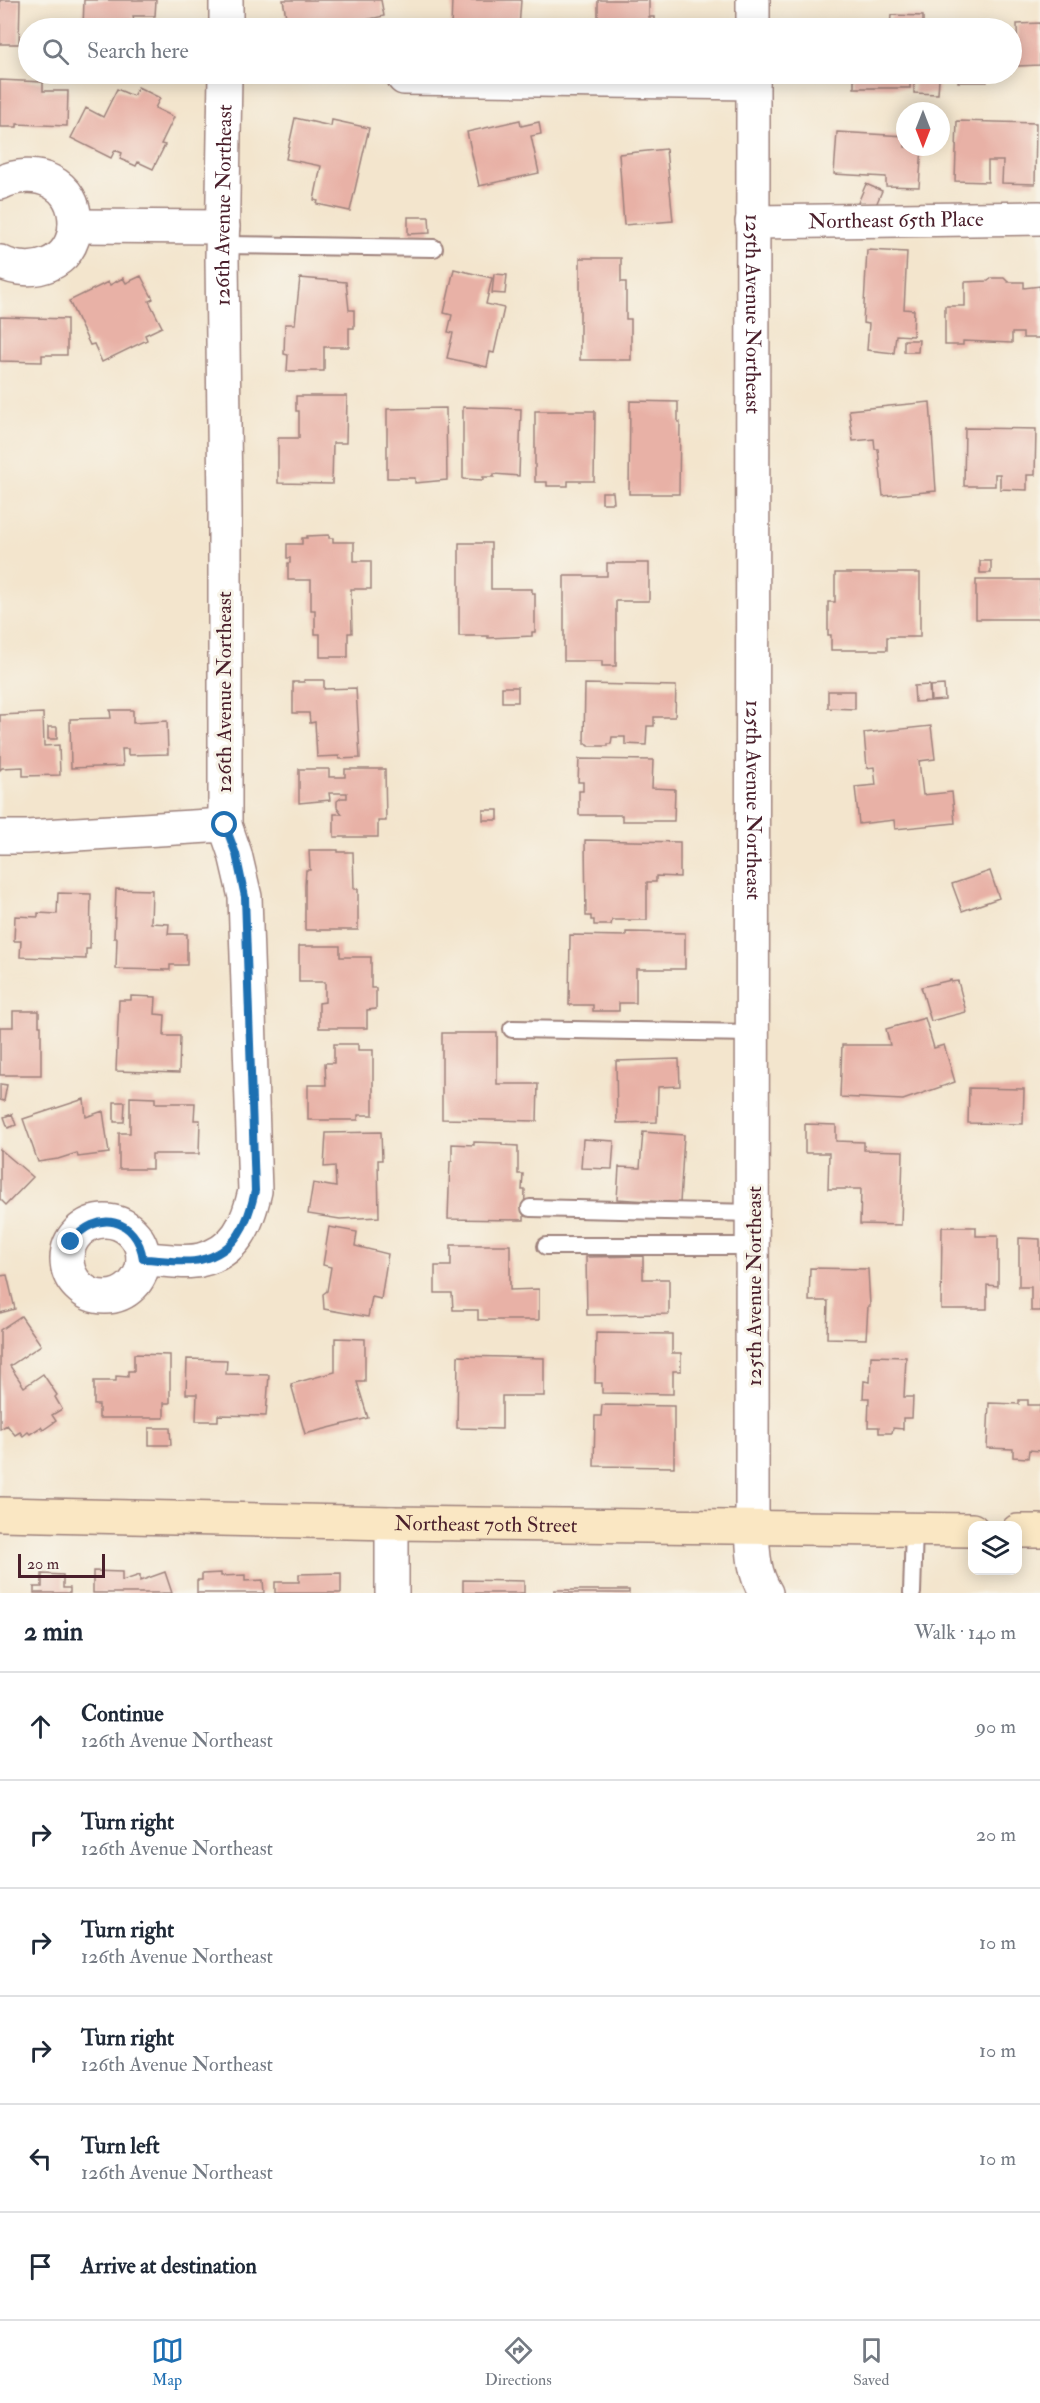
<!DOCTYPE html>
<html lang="en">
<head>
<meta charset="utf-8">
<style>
	:root { --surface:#fff; --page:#f2f2f3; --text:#1f2937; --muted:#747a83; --line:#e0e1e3; --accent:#1f6fb2 }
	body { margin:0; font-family:"IM FELL Double Pica",serif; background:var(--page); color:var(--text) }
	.controls { position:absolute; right:18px; bottom:18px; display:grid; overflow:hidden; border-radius:12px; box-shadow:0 3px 15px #0003 }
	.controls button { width:54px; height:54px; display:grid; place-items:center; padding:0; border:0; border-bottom:2px solid var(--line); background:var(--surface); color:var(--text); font:30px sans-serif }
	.compass { position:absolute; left:896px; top:102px; width:54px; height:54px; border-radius:50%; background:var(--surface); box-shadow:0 3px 15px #0003; rotate:180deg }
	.scale { position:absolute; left:18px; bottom:15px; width:87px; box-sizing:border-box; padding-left:6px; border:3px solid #4a1f2b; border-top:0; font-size:16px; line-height:21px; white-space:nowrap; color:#4a1f2b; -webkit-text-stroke:4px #f7f3e8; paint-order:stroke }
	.stop { position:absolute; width:18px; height:18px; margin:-14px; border:4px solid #1f6fb2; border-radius:50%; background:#fff }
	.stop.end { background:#1f6fb2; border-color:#fff; box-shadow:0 2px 6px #0008 }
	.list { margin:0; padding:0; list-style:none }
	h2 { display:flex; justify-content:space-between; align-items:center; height:78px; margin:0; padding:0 24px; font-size:26px }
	h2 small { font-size:20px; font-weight:400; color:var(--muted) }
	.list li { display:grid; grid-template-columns:39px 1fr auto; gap:18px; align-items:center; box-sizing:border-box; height:108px; padding:0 24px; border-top:2px solid var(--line) }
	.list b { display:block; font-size:22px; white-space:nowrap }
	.list p { margin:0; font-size:20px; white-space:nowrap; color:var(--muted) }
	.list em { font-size:20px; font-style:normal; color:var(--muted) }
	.icon { flex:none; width:33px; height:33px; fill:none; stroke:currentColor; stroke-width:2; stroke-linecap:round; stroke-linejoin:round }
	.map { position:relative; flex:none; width:1040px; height:1593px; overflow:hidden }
	.search { position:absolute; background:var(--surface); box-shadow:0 3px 15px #0003; left:18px; right:18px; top:18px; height:66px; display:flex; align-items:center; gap:15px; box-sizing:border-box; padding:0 21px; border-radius:33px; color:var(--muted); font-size:22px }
	.sheet { height:726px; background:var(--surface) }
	nav { display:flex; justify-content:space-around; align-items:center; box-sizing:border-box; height:84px; border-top:2px solid var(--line); background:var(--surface); font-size:16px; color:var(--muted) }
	nav a { display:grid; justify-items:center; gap:3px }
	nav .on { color:var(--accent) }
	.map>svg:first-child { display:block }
	.building { fill:#e8b1a6 }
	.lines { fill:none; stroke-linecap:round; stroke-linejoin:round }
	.lane-casing { stroke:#9e827c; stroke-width:20 }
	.street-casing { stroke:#9e827c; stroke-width:36 }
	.secondary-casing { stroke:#9e827c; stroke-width:36 }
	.lane { stroke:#fff; stroke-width:16 }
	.street { stroke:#fff; stroke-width:33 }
	.secondary { stroke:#fae7c3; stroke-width:33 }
	.route { stroke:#1f6fb2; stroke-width:8 }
	.labels { text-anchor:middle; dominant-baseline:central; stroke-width:6; stroke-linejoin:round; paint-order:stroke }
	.street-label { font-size:21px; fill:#4a1f2b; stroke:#f7f3e8 }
</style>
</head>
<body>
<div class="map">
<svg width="1040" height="1593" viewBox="0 0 1040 1593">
	<rect width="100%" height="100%" fill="#f7f3e8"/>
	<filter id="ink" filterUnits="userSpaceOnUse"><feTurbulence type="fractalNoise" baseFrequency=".0167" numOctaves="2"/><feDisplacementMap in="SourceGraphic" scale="12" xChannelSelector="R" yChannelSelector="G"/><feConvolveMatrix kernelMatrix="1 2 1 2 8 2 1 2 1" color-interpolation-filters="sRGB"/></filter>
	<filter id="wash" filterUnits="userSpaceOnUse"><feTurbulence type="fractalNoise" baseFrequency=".008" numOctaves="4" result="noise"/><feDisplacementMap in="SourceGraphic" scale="24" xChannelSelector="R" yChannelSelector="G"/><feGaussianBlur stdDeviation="1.35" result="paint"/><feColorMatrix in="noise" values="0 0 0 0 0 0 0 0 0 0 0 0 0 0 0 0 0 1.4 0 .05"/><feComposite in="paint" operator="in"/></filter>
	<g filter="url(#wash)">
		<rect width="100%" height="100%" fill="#f3e5cd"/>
		<g id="blocks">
			<path class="building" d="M0 0H20L19 44H0Z
				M84 0H156L155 16H133L135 28H83Z
				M283 0H381L384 16 356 22 357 25 335 28H288Z
				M452 0H521L519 28H451Z
				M598 0H649V17H654V28H598Z
				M891 15 923 16V28H890Z
				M1040 23V65L1018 66 1017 24Z
				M854 74H910V88H854Z
				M958 74H987V82H958Z
				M914 78 939 79 938 94 914 93Z
				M0 80 43 82V91H68L67 126 17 124V127H0Z
				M138 87 160 98 155 108 174 117 161 144 165 145 153 169 138 162 136 166 120 159 122 153 115 150 111 158 71 138 86 108 103 117 117 89 133 96Z
				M295 118 331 126 332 120 369 128 350 211 317 204 318 201 314 200 321 166 286 159Z
				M520 120 521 126 539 122 541 134 531 136 539 173 479 186 467 132Z
				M957 121 1036 123 1035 184 1002 183 1003 161H988V182L955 181Z
				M837 132 905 136V147H922L919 187 886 186V177L834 174Z
				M666 149 673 221 624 225 619 154Z
				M866 184 882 191 873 212 857 205Z
				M408 217H429L430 233 408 234Z
				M867 250 907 252 904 309 914 310 913 336 896 335 894 353 867 350 869 324 863 323Z
				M580 258H621V282H626V319H631V360H580Z
				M454 269 492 278 486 304 504 308 494 353 490 352 487 367 447 358 453 333 448 332 452 315 444 313Z
				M494 274 507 275 505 294 492 293Z
				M141 276 153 299 149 301 162 327 145 335 147 340 102 362 94 344 90 345 69 301 108 282 110 285 123 278 126 283Z
				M300 278 346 282 349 310H354V328H349V347H324V371H287L288 355 284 354 285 324H295Z
				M992 278H1004L1008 282H1024V288L1040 286V338H1023V333H1012V343L963 341V345H945V306H965V282L988 281Z
				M0 317 67 319V355H42V362L0 361Z
				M904 340H919L918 352H904Z
				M296 396H347L346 443H333L332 484 278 483V438H299V411H296Z
				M630 401 678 402V422H680L679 494H629Z
				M930 402 936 491 883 496 878 449H875L874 439 853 441 849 410Z
				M463 407 521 409 519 476 494 474V477H483V480L463 479Z
				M446 408 447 480 415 483V478H387V409Z
				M535 411H595L594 481H568V486H547V482H535Z
				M965 428 1036 429 1035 475H1027V490L1000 489V474H995V486H964Z
				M602 492H613L614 503H602Z
				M329 535V538H333V542H354V561H371V589H351L352 633H348V657H320V634H315V610H311V580H288V563H290V558H287V544H302V538H307V536Z
				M459 543H491V589H532V593H535V632H532V636L488 638V636H459Z
				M980 561H991V573H980Z
				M607 563H649V601H616V666H602V661H564V576H607Z
				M835 573H920V637H887V650H831V635H828V602H835Z
				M976 580H1040V619H976Z
				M304 680H324V689L356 688 360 758 339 759V756L317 757 315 722 310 723 309 713H293V682H304Z
				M585 684 676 686 675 717H654V726H647L646 745 625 744V737H612L611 744H608V746H588V744H584Z
				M929 685 930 701 915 702 914 686Z
				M944 685 945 700 931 701 930 686Z
				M502 687H518V702H502Z
				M828 691H855V709L828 708Z
				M110 710H133V723L167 721 168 754 128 755V749H122L123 766 71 768 70 719 111 718Z
				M43 713 44 746 59 745 60 775 23 776V767L2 768 0 770V715Z
				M931 726 935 759 919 761 923 795 952 792 955 823 895 829 894 820 859 824 855 787 876 785 874 767 867 768 864 733Z
				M48 727H57V739H48Z
				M579 759 653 760 652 788 675 789 674 821H622V815H579V791H583V782H578Z
				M299 769H329V777H345V769H385L386 821H378V837H334V814H342L337 807V801L341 798H347V793H329L330 800 299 803Z
				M483 810H498V820H483Z
				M585 840 680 842V877L656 876V882H647V920H612L611 925H594V920H591V916H586Z
				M309 850H338V852H353L354 889H358V930H305V885L306 870H310Z
				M990 871 999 898 962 911 952 884Z
				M116 889 152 890 151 923 169 924 168 934H187V965H170V970L116 969 117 938H114Z
				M58 893 91 894 90 949H86V959L20 957 21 941H14L15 916 38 917V913L57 914Z
				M626 932 685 933V969H636V1003H619V1011H593V1005H569L570 935 626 936Z
				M299 946H340V957H371V988H376V1009L367 1010V1028H319V1003L325 1002V982H299Z
				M951 980V982L958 981 966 1012 931 1021 921 987Z
				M131 996 156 997 155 1014 165 1015 164 1036H180L179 1073 116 1071 119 1000H131Z
				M13 1011H39V1026H41V1075H0V1027H13Z
				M925 1018 934 1048 944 1045 955 1082 903 1100 840 1097 842 1045H890L886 1029Z
				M442 1033H497V1084H538L537 1121 442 1119Z
				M334 1044H358V1050H373V1115H358V1120H308V1085H326L325 1063H334Z
				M679 1059 680 1086 658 1087 657 1122 617 1123 616 1061Z
				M0 1084 7 1085 4 1101 0 1100Z
				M969 1088 1024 1089 1023 1124 968 1123Z
				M130 1097 155 1098V1103H195L194 1120H200L199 1154H152V1169H119V1133H130Z
				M84 1099 86 1117 103 1111 109 1153 78 1157 77 1153 58 1159 38 1162 23 1119Z
				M114 1102H125L124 1122H114Z
				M12 1114 16 1125 8 1128 4 1117Z
				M805 1124 836 1125V1141L864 1142V1150L903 1151 901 1225 860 1224 861 1189H828L829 1153H805Z
				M381 1132 382 1160H378L379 1217 340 1219 308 1214 313 1183 336 1187 335 1166 324 1167 326 1133Z
				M643 1132 684 1135 680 1203 617 1199 619 1167 640 1168Z
				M583 1139 614 1141 612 1169 581 1168Z
				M474 1142 502 1143V1145L518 1146V1174H523L522 1190H525L524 1220 448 1219 450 1161H452V1144L474 1145Z
				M0 1149 33 1177 6 1205 0 1199Z
				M329 1227 357 1232 355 1246 388 1254 381 1299 372 1297 368 1317 324 1309 323 1294 327 1291 331 1267 323 1265Z
				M942 1227H976V1236H998V1286L987 1285V1309H941Z
				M1019 1238 1040 1239V1311H1031V1287H1019Z
				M451 1245H510V1290L539 1289V1320H478V1310H453L452 1293H435V1266H451Z
				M643 1256V1279H669V1314L587 1315 586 1257Z
				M810 1268 868 1269 870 1306H868L866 1339 827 1338 828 1301H809Z
				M7 1275 15 1309 0 1313V1276Z
				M21 1316 41 1345 10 1366 24 1387 43 1374 57 1395 55 1397 62 1409 52 1415 56 1421 43 1430 41 1427 30 1434 28 1432 23 1436 20 1432 15 1435 7 1425 0 1429V1330Z
				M596 1333 672 1334V1353H681V1371H673V1394L602 1393V1383H595Z
				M335 1338 365 1339V1382H357L368 1418 305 1434 291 1384 335 1372Z
				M134 1354 170 1355V1403H164V1418H99V1405H94V1381H116V1376L128 1377V1371H134Z
				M458 1356 544 1358V1396H502V1429L457 1428Z
				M871 1356 906 1357 904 1397H913L912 1418H903V1429L893 1428 892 1433H879V1427H868L869 1398H863L864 1381 870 1382Z
				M187 1359 227 1360 226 1374 269 1375 266 1416 218 1415V1421H196L197 1394H186Z
				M1019 1400H1028V1405H1040V1451L1029 1450 1028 1458 1013 1457V1449L987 1448 989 1403 1019 1404Z
				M602 1405 674 1406V1467L594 1466 595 1416H601Z
				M149 1428H170L171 1445H149Z
				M93 1571 122 1572V1581L140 1575V1581L165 1572 172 1593H93Z
				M221 1573V1576L245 1575V1581L263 1580 264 1593H197V1580H202V1574Z
				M341 1573V1593H275V1582H299V1574Z
				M42 1574 63 1575V1588H70V1593H34V1587H42Z
				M463 1580 524 1581V1593H463Z
				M554 1590H629V1593H554Z"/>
		</g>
	</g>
	<g filter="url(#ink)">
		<use href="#blocks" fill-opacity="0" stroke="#9e827c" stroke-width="1.5"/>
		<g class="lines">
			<g class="lane-casing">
				<path id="lane" d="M223 245 434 248
					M512 1029 754 1033
					M530 1208 755 1213
					M546 1246H755
					M912 1593 914 1529"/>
			</g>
			<g class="street-casing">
				<g id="street">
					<path d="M753 0V28"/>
					<path d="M226 28V0"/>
					<path id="s1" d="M753 74C753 558 755 1042 752 1527 753 1550 753 1573 766 1593"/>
					<path d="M404 78 753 83"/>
					<path d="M0 183C35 166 76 182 75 225 73 265 32 278 0 262"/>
					<path id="s2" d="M752 222 1040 218"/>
					<path d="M75 226 223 227"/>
					<path d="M0 837H27L225 825"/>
					<circle cx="105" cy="1259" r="38"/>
					<path id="s3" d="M143 1259C159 1259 185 1264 200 1260 236 1252 248 1223 255 1191L245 897 235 854 225 825V507L222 258 225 74"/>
					<path d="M392 1523V1593"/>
				</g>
			</g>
			<g class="secondary-casing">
				<g id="secondary">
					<path id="s4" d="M0 1514 392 1523 972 1530"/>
					<path d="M1018 1531H1040"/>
				</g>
			</g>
			<use href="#lane" class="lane"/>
			<use href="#street" class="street"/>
			<use href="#secondary" class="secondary"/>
		</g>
	</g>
	<g class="lines" filter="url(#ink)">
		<path class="route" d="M71 1242C96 1209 137 1217 143 1259 159 1259 185 1264 200 1260 236 1252 248 1223 255 1191L245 897 236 854 225 825"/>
	</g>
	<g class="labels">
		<g class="street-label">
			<text stroke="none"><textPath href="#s3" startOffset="1140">126th Avenue Northeast</textPath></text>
			<text stroke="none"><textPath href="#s2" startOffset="144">Northeast 65th Place</textPath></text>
			<text stroke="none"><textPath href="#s1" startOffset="240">125th Avenue Northeast</textPath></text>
			<text transform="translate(224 692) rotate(-90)">126th Avenue Northeast</text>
			<text stroke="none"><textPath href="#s1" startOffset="726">125th Avenue Northeast</textPath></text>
			<text transform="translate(754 1286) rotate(-90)">125th Avenue Northeast</text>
			<text stroke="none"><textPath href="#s4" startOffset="486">Northeast 70th Street</textPath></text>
		</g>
	</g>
</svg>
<div class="controls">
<button><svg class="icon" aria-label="layers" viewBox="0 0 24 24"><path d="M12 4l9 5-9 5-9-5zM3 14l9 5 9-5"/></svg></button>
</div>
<svg class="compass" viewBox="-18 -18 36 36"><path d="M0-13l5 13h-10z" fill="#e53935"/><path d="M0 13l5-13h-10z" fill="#747a83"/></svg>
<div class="scale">20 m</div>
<div class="stop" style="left:225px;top:825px"></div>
<div class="stop end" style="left:71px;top:1242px"></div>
<div class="search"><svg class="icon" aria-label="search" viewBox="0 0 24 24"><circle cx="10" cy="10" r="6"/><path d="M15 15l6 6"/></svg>Search here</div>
</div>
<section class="sheet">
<h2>2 min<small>Walk · 140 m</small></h2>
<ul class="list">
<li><svg class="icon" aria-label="ahead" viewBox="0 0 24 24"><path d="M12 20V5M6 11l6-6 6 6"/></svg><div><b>Continue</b><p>126th Avenue Northeast</p></div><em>90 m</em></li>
<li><svg class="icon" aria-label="right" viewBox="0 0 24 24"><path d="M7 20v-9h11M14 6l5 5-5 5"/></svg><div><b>Turn right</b><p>126th Avenue Northeast</p></div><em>20 m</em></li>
<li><svg class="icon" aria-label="right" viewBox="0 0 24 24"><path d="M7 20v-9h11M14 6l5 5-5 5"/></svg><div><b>Turn right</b><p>126th Avenue Northeast</p></div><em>10 m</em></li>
<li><svg class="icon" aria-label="right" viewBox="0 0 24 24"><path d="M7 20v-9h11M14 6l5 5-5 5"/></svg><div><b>Turn right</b><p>126th Avenue Northeast</p></div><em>10 m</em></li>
<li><svg class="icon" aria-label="left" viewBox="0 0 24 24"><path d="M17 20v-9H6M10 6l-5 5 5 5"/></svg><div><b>Turn left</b><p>126th Avenue Northeast</p></div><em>10 m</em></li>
<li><svg class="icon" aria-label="arrive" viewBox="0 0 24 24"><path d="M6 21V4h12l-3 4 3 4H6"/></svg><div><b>Arrive at destination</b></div></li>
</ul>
</section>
<nav>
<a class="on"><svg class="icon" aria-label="map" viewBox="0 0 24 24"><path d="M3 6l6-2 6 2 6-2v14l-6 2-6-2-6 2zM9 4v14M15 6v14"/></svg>Map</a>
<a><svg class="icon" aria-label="directions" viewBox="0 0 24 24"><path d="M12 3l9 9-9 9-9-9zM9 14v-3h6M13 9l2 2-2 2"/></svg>Directions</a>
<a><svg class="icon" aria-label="saved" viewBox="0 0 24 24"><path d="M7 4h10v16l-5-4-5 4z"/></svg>Saved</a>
</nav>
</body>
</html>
